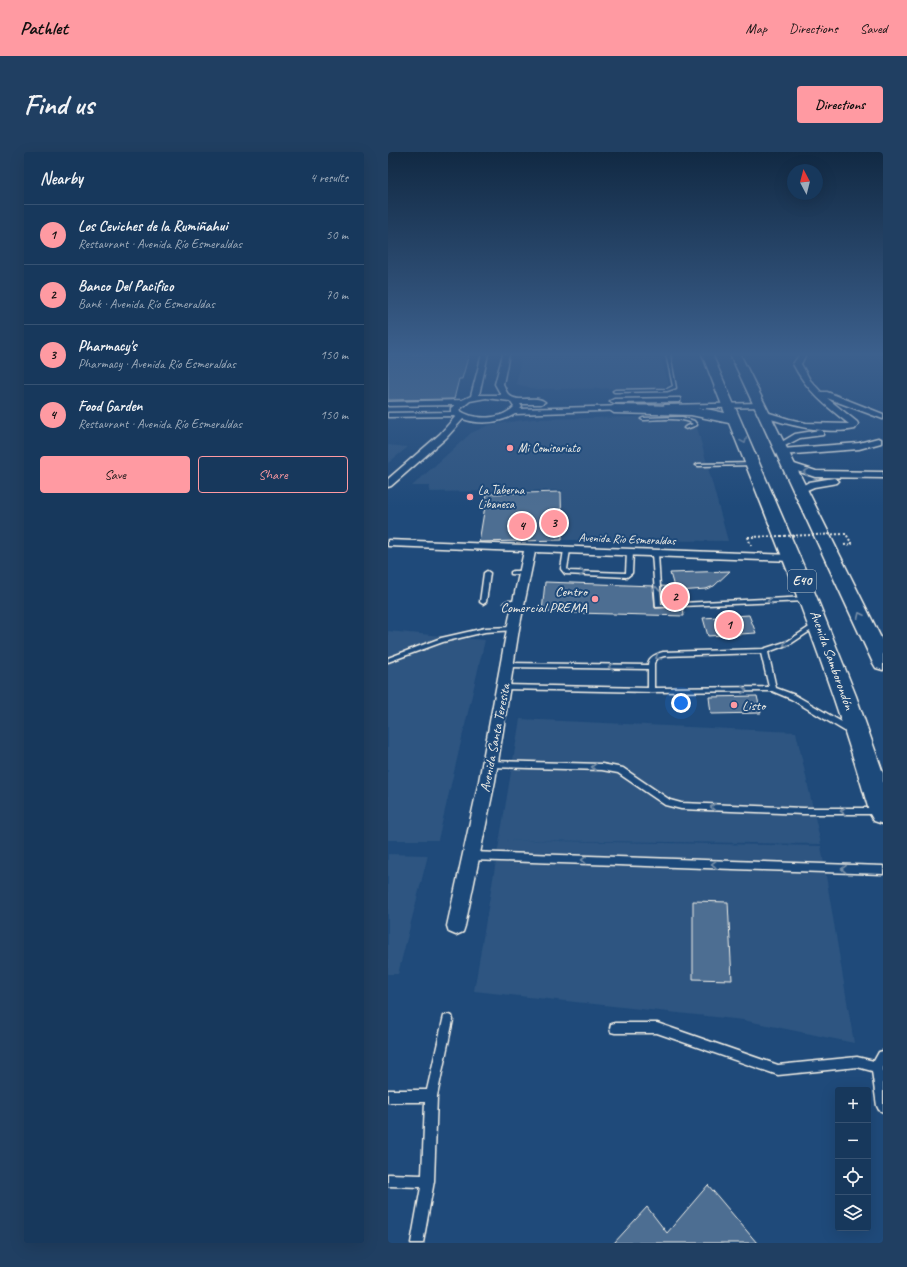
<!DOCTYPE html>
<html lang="en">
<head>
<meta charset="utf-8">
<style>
	:root { --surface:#17385c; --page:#203f62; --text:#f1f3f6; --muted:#9eacbb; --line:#365272; --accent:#ff9aa2 }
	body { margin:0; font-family:Caveat,sans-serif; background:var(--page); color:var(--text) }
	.controls { position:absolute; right:12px; bottom:12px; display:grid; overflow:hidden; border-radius:4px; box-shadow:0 4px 16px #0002 }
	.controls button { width:36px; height:36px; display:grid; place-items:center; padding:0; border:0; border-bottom:1px solid var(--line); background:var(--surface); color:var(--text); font:20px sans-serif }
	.compass { position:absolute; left:399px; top:12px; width:36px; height:36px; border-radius:50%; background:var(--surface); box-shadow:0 4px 16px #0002; rotate:353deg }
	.you { position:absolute; left:293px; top:551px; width:14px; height:14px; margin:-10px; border:3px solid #fff; border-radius:50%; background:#1a73e8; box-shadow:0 0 0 6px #1a73e833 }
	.badge { display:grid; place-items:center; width:26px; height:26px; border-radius:50%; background:var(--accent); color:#111; font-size:13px; font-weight:700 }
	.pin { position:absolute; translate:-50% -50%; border:2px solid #fff; box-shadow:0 1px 4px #0006 }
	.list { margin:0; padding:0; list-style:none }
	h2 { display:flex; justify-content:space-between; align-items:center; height:52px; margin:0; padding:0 16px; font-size:17px }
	h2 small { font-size:13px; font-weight:400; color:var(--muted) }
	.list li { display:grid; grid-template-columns:26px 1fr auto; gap:12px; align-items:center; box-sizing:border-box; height:60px; padding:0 16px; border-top:1px solid var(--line) }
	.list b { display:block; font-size:15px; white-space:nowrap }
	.list p { margin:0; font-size:13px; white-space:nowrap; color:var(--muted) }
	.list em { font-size:13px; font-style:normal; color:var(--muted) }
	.actions { display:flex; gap:8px; padding:12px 16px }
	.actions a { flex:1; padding:9px 0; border:1px solid var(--accent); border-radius:4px; text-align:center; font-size:14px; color:var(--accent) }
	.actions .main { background:var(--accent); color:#111 }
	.icon { flex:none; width:22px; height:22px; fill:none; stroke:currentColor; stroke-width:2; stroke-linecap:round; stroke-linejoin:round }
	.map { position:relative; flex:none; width:495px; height:1091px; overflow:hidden; border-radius:4px }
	header { display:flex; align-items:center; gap:24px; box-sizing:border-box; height:56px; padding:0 20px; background:var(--accent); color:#111 }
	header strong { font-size:19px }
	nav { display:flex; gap:22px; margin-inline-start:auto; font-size:14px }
	.intro { display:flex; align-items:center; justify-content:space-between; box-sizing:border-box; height:96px; padding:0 24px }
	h1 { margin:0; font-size:28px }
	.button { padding:10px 18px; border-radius:4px; background:var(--accent); color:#111; font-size:14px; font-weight:700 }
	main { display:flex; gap:24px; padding:0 24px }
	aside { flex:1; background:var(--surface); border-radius:4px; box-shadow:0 4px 16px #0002 }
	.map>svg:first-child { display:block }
	.built { fill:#2d5581 }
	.building { fill:#4d6e92; stroke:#f4f1e8 }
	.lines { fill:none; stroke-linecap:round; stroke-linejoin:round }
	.lane-casing { stroke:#f4f1e8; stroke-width:3 }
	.street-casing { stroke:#f4f1e8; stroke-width:3 }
	.highway-casing { stroke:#f4f1e8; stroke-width:3 }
	.path { stroke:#f4f1e8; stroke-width:2; stroke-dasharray:2 2; stroke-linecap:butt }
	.lane { fill:#1f4a7a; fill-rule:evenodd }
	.street { fill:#1f4a7a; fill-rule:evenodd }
	.highway { fill:#1f4a7a; fill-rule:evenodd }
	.path-bridge { stroke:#f4f1e8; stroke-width:2; stroke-dasharray:2 2; stroke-linecap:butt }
	.oneway { stroke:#748da6 }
	.poi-dot { fill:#ff9aa2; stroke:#1f4a7a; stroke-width:1.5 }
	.labels { text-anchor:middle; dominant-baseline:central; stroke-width:4; stroke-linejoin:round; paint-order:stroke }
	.far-poi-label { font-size:12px; fill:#f4f1e8; stroke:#1f4a7a; text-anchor:start }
	.far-street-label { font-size:12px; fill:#f4f1e8; stroke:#1f4a7a }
	.shield { fill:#1f4a7a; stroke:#b4bfc7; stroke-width:1 }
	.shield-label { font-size:13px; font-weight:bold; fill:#f4f1e8 }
	.poi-label { font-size:14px; fill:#f4f1e8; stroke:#1f4a7a; text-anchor:end }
	.street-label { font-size:14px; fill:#f4f1e8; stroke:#1f4a7a }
</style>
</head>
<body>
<header>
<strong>Pathlet</strong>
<nav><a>Map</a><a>Directions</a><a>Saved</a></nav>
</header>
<div class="intro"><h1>Find us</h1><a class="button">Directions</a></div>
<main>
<aside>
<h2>Nearby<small>4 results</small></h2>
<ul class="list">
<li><span class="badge">1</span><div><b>Los Ceviches de la Rumiñahui</b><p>Restaurant · Avenida Río Esmeraldas</p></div><em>50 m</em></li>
<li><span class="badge">2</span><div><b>Banco Del Pacifico</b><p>Bank · Avenida Río Esmeraldas</p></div><em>70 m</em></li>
<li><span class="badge">3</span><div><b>Pharmacy's</b><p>Pharmacy · Avenida Río Esmeraldas</p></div><em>150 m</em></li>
<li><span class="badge">4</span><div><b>Food Garden</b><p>Restaurant · Avenida Río Esmeraldas</p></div><em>150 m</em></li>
</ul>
<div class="actions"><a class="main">Save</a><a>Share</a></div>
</aside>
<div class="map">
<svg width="495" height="1091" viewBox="0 0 495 1091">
	<rect width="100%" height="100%" fill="#1f4a7a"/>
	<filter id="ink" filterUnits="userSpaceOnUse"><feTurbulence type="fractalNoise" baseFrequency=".025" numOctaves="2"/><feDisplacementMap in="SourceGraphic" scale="8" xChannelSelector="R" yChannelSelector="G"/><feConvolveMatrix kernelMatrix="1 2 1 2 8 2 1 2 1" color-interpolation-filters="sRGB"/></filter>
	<g filter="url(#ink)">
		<path class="built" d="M134 202H271L281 232 273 236 148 237 128 232Z
			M306 264 340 389 174 388 173 340 175 338 41 340 42 334H24L83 281 101 273 144 267Z
			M0 293 20 295 0 311Z
			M0 479 97 488 50 688H0Z
			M132 567 408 580 433 692 118 688 433 694 466 891 355 868 86 839Z
			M0 702 40 703 10 822H0Z"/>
		<path class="building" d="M0 202H81L74 227H71L66 247 0 248Z
			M173 340 174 388 91 390 99 342Z
			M342 419 326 434 318 437 291 439 293 450H274L273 434 286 435 282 421Z
			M157 430 265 434 267 456 295 455 296 464 154 460Z
			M361 463 368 481 320 484 315 466Z
			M369 544 373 561 323 562 321 545Z
			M305 749 340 750 344 828 305 827Z
			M320 1033 369 1091H226L259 1055 279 1081Z"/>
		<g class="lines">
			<g class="lane-casing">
				<path id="lane" d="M278 202H282L288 236 279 239 226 240 225 239 227 238 279 237 285 234Z
					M294 265 306 269 309 273 298 277 296 276 297 275 305 272C295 264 268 268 255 268L253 267 255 266Z
					M366 311 368 312V313L310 314 308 313 310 312Z
					M179 396 182 398 179 417 181 419 238 421 239 400 242 398 245 400 244 421 239 425 177 422 173 417 176 398Z
					M267 399 270 401 273 452 419 445 422 447 419 449 268 455 264 401Z
					M99 419 102 421 98 450 95 452 92 450 96 421Z
					M125 419H137L140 421 137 423 123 422V420Z
					M119 449H132L135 451 132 453 117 452 116 451Z
					M429 470 432 472 431 473 404 491 380 500 388 536 407 543 466 577 467 579 466 581H460L403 547 384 539 263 540 116 537 113 535 116 533 260 536V517L120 515 117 513 120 511 260 513C260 505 268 502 275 500L375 497 400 489ZM373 501 381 535 266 536V511L270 506 276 504Z
					M125 475 127 476 128 477 127 478 97 480 55 490 0 510V506L53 486 97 476Z
					M102 609 214 612 235 616 282 648 293 651 415 656H490L493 657 494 659 493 661 490 662H415L293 657 277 653 230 621 214 618 102 615 99 614 98 612 99 610Z
					M83 700 495 714V722L83 708 80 707 79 704 80 701Z
					M60 863 64 864 65 868 49 944 46 1029 35 1091H23L33 1035 0 1034V1022L34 1023 37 950H0V938H39L55 868 56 864Z
					M227 871H269L390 913 469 905 486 909 491 900 495 899V960L491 958 489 954 484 919 469 915 390 923 269 881H227L223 880 222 876 223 872Z"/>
			</g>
			<g class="street-casing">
				<path id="street" d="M94 202H100L91 243H113L107 232 115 202H121L115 232C117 235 118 241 121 243 130 252 148 242 157 250L153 252H132L134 255 132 257 238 254 242 256 238 258 127 262C112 271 92 273 75 267L58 286 3 334 0 335V327L52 282 68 264 0 265V261L63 260V256L67 253 0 254V250L74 248 83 244ZM98 246 122 249 126 255C113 268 86 269 71 258L82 249Z
					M412 202H418L413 212 422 228 433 240H439L495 262V267L439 246 469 270 470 272 467 277C440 283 398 273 372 263V259H375L401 267 418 271 461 272C439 255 418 238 405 212Z
					M289 246H292V250L226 251 222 249 226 247Z
					M371 251H374V255L277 257 273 255 277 253Z
					M432 278 435 279V283L412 286 391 297 387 294 407 282Z
					M490 286 493 287V291L471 297 393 303 389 300 393 297 471 291Z
					M400 310 428 319 495 320V326L427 325 397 315V311Z
					M446 326 451 329 449 331 426 335 412 341 407 338 421 330Z
					M0 388 405 403 411 406 405 409 147 400 131 477 107 629 77 774 75 780 68 783 61 780 59 774 91 629 119 477 136 399 0 394Z"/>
			</g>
			<g class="highway-casing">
				<path id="highway" d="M314 202H324L422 429 468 544 495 621V672L486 669 482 662C444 528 393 400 341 271L303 263 226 261 220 257 226 253C263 254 300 252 337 261Z
					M342 202H352L495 490V518L488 516 485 511Z"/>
			</g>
			<path class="path" d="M360 385 363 394
				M456 393 464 392 458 382"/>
			<use href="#lane" class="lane"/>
			<use href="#street" class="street"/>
			<use href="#highway" class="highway"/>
			<path class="path-bridge" d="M360 385 458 382"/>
		</g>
		<defs><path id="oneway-chevron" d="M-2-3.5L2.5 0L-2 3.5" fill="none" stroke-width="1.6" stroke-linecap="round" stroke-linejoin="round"/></defs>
		<g class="oneway">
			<use href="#oneway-chevron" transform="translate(356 289) rotate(67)"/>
			<use href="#oneway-chevron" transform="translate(418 320) rotate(-167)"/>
			<use href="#oneway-chevron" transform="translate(194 421) rotate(2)"/>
			<use href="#oneway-chevron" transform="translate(268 437) rotate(-92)"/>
			<use href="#oneway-chevron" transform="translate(382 449) rotate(177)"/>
			<use href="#oneway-chevron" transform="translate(472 463) rotate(-115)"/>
			<use href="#oneway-chevron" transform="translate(398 492) rotate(154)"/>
			<use href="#oneway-chevron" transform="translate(270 505) rotate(149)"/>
			<use href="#oneway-chevron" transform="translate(223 515) rotate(-179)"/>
			<use href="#oneway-chevron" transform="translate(356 538)"/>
			<use href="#oneway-chevron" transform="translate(206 615) rotate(-178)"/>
			<use href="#oneway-chevron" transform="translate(325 655) rotate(-178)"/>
			<use href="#oneway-chevron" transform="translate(455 659) rotate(-180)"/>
			<use href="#oneway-chevron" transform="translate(196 708) rotate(-178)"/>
			<use href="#oneway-chevron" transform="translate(326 712) rotate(-178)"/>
			<use href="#oneway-chevron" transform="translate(456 717) rotate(-178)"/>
		</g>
	</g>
	<linearGradient id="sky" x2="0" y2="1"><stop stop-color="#112943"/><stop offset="0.57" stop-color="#3c608d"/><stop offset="1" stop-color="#3c608d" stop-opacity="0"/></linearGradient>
	<rect width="495" height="355" fill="url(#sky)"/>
	<g class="poi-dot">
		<circle cx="122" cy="296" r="4"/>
		<circle cx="82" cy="345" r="4"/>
		<circle cx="207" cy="447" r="4"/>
		<circle cx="346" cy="553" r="4"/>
	</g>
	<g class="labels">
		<g class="far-poi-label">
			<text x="130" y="296">Mi Comisariato</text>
			<text x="90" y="338">La Taberna<tspan x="90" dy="14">Libanesa</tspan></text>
		</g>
		<g class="far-street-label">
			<text transform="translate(239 387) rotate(2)">Avenida Río Esmeraldas</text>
		</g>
		<rect class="shield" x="400" y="418" width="28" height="22" rx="3"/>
		<g class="shield-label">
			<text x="414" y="429">E40</text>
		</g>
		<g class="poi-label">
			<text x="199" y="439">Centro<tspan x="199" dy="16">Comercial PREMA</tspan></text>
			<text x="354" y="553" text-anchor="start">Listo</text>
		</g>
		<g class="street-label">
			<text transform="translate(444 508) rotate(70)">Avenida Samborondón</text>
			<text transform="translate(107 586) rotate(-79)">Avenida Santa Teresita</text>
		</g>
	</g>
</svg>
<div class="controls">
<button>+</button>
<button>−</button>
<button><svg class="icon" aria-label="locate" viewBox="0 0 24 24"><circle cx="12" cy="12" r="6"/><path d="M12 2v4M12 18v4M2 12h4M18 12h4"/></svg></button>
<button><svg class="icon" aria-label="layers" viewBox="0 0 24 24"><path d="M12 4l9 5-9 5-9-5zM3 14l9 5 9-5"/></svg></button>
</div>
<svg class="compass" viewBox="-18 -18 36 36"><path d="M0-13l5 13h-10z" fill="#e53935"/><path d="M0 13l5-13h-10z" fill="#9eacbb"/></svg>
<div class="you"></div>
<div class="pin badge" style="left:341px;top:473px">1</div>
<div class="pin badge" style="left:287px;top:445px">2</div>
<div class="pin badge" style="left:166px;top:371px">3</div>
<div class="pin badge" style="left:134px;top:374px">4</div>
</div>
</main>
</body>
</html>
